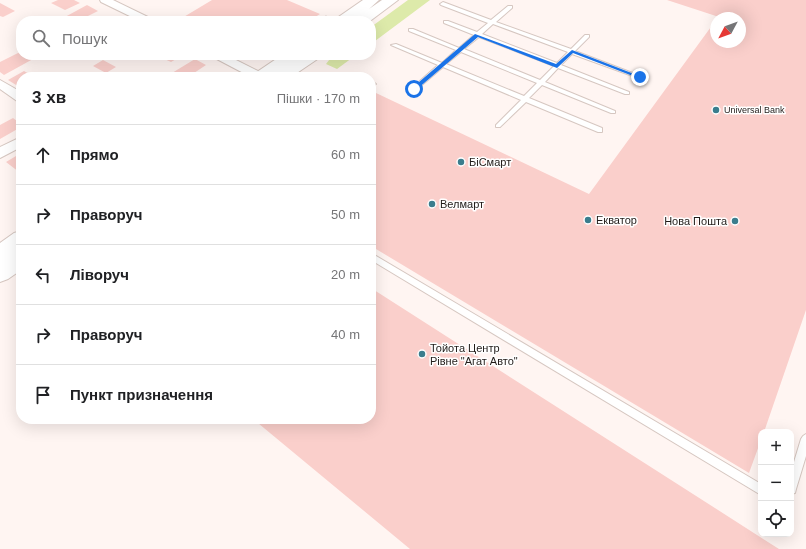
<!DOCTYPE html>
<html lang="uk">
<head>
<meta charset="utf-8">
<style>
	:root { --surface:#fff; --page:#f2f2f2; --text:#202124; --muted:#757577; --line:#e0e0e0 }
	body { margin:0; font-family:Helvetica,sans-serif; background:var(--page); color:var(--text) }
	.controls { position:absolute; right:12px; bottom:12px; display:grid; overflow:hidden; border-radius:8px; box-shadow:0 4px 16px #0002 }
	.controls button { width:36px; height:36px; display:grid; place-items:center; padding:0; border:0; border-bottom:1px solid var(--line); background:var(--surface); color:var(--text); font:20px sans-serif }
	.compass { position:absolute; left:710px; top:12px; width:36px; height:36px; border-radius:50%; background:var(--surface); box-shadow:0 4px 16px #0002; rotate:229deg }
	.stop { position:absolute; width:12px; height:12px; margin:-9px; border:3px solid #1a73e8; border-radius:50%; background:#fff }
	.stop.end { background:#1a73e8; border-color:#fff; box-shadow:0 1px 4px #0008 }
	.list { margin:0; padding:0; list-style:none }
	h2 { display:flex; justify-content:space-between; align-items:center; height:52px; margin:0; padding:0 16px; font-size:17px }
	h2 small { font-size:13px; font-weight:400; color:var(--muted) }
	.list li { display:grid; grid-template-columns:26px 1fr auto; gap:12px; align-items:center; box-sizing:border-box; height:60px; padding:0 16px; border-top:1px solid var(--line) }
	.list b { display:block; font-size:15px; white-space:nowrap }
	.list em { font-size:13px; font-style:normal; color:var(--muted) }
	.icon { flex:none; width:22px; height:22px; fill:none; stroke:currentColor; stroke-width:2; stroke-linecap:round; stroke-linejoin:round }
	.map { position:relative; flex:none; width:806px; height:549px; overflow:hidden }
	.search { position:absolute; background:var(--surface); box-shadow:0 4px 16px #0002; left:16px; top:16px; width:360px; height:44px; display:flex; align-items:center; gap:10px; box-sizing:border-box; padding:0 14px; border-radius:16px; color:var(--muted); font-size:15px }
	.panel { position:absolute; background:var(--surface); box-shadow:0 4px 16px #0002; left:16px; top:72px; width:360px; height:352px; border-radius:16px }
	.map>svg:first-child { display:block }
	.green { fill:#ddeaaa }
	.building { fill:#facfcb }
	.lines { fill:none; stroke-linecap:round; stroke-linejoin:round }
	.lane-casing { stroke:#d6c7c1; stroke-width:2 }
	.street-casing { stroke:#d6c7c1; stroke-width:2 }
	.secondary-casing { stroke:#d6c7c1; stroke-width:2 }
	.path { stroke:#a8a09d; stroke-width:2; stroke-dasharray:2 1.5; stroke-linecap:butt }
	.lane { fill:#fff; fill-rule:evenodd }
	.street { fill:#fff; fill-rule:evenodd }
	.secondary { fill:#fff; fill-rule:evenodd }
	.route { fill:#1a73e8 }
	.poi-dot { fill:#3a7d8d; stroke:#fff; stroke-width:1.5 }
	.labels { text-anchor:middle; dominant-baseline:central; stroke-width:3; stroke-linejoin:round; paint-order:stroke }
	.far-poi-label { font-size:9px; fill:#211c19; stroke:#fff; text-anchor:start }
	.poi-label { font-size:11px; fill:#211c19; stroke:#fff; text-anchor:start }
</style>
</head>
<body>
<div class="map">
<svg width="806" height="549" viewBox="0 0 806 549">
	<rect width="100%" height="100%" fill="#fff5f2"/>
	<path class="green" d="M408 0H430L371 44V27Z
		M333 55H356L337 69 326 64Z"/>
	<path class="building" d="M58 0H74L80 3 65 10 51 3Z
		M212 0H287L320 14 309 21H177Z
		M667 0H806V310L764 432H761V440L749 473 371 246V97L376 93 589 194 716 20V42H740V18H718L719 17Z
		M0 3 15 11 3 17 0 16Z
		M87 5 98 11 78 21H74L65 17Z
		M104 16 115 21H93Z
		M20 52 21 55H25L33 59 4 75 0 72V62Z
		M163 55H183L171 62 160 57Z
		M195 59 206 65 188 77H180L172 73Z
		M103 60 116 67 106 73 93 66Z
		M24 71 34 77H21V88L8 80Z
		M13 118 21 124V127L0 139V125Z
		M21 153V171L19 172 6 162Z
		M371 288 779 549H410L253 419H371Z"/>
	<g class="lines">
		<g class="lane-casing">
			<path id="lane" d="M443 2 491 20 508 6H512V8L496 22 571 49 585 35H589V37L575 51 643 77 640 79 638 78 572 54 561 65 629 92V94H625L558 68 545 82 615 111V113H611L542 85 529 98 602 128V132H598L526 102 500 127H496V125L521 100 443 67 416 90H412V88L438 65 391 45 396 44 442 63 456 50 409 31V29H413L459 48 474 35 444 23V21H448L477 32 488 23 441 5 440 4ZM493 24 568 52 557 63 482 34ZM479 37 554 66 540 80 464 49ZM461 52 537 83 524 96 446 64Z
				M373 82 376 84 371 87V83Z
				M371 253 761 484V495L371 260Z
				M806 434V456L796 489 795 493 791 494V472L801 439 803 436Z"/>
		</g>
		<g class="street-casing">
			<path id="street" d="M100 0H113L152 19 153 21H140L101 2Z
				M211 55H226L264 74 266 77H251L213 57Z
				M0 80 21 92V102L17 101 0 89Z
				M21 137V147L0 158V147Z"/>
		</g>
		<g class="secondary-casing">
			<path id="secondary" d="M363 0H379L369 9 382 0H398L370 21H355L356 18 352 21H335L337 18Z
				M282 55H300L297 59 303 55H321L319 58 291 77H275V74L271 77H252L254 74Z
				M21 231V270L8 279 0 282V243L14 233Z"/>
		</g>
		<path class="path" d="M319 21 327 16"/>
		<use href="#lane" class="lane"/>
		<use href="#street" class="street"/>
		<use href="#secondary" class="secondary"/>
	</g>
	<path class="route" d="M475 34 556 64 572 50 642 77 638 78 573 53 557 68 478 37 416 90H412V88Z"/>
	<g class="poi-dot">
		<circle cx="716" cy="110" r="4"/>
		<circle cx="461" cy="162" r="4"/>
		<circle cx="432" cy="204" r="4"/>
		<circle cx="588" cy="220" r="4"/>
		<circle cx="735" cy="221" r="4"/>
		<circle cx="422" cy="354" r="4"/>
	</g>
	<g class="labels">
		<g class="far-poi-label">
			<text x="724" y="110">Universal Bank</text>
		</g>
		<g class="poi-label">
			<text x="469" y="162">БіСмарт</text>
			<text x="440" y="204">Велмарт</text>
			<text x="596" y="220">Екватор</text>
			<text x="727" y="221" text-anchor="end">Нова Пошта</text>
			<text x="430" y="348">Тойота Центр<tspan x="430" dy="13">Рівне "Агат Авто"</tspan></text>
		</g>
	</g>
</svg>
<div class="controls">
<button>+</button>
<button>−</button>
<button><svg class="icon" aria-label="locate" viewBox="0 0 24 24"><circle cx="12" cy="12" r="6"/><path d="M12 2v4M12 18v4M2 12h4M18 12h4"/></svg></button>
</div>
<svg class="compass" viewBox="-18 -18 36 36"><path d="M0-13l5 13h-10z" fill="#e53935"/><path d="M0 13l5-13h-10z" fill="#757577"/></svg>
<div class="stop" style="left:414px;top:89px"></div>
<div class="stop end" style="left:640px;top:77px"></div>
<div class="search"><svg class="icon" aria-label="search" viewBox="0 0 24 24"><circle cx="10" cy="10" r="6"/><path d="M15 15l6 6"/></svg>Пошук</div>
<section class="panel">
<h2>3 хв<small>Пішки · 170 m</small></h2>
<ul class="list">
<li><svg class="icon" aria-label="ahead" viewBox="0 0 24 24"><path d="M12 20V5M6 11l6-6 6 6"/></svg><div><b>Прямо</b></div><em>60 m</em></li>
<li><svg class="icon" aria-label="right" viewBox="0 0 24 24"><path d="M7 20v-9h11M14 6l5 5-5 5"/></svg><div><b>Праворуч</b></div><em>50 m</em></li>
<li><svg class="icon" aria-label="left" viewBox="0 0 24 24"><path d="M17 20v-9H6M10 6l-5 5 5 5"/></svg><div><b>Ліворуч</b></div><em>20 m</em></li>
<li><svg class="icon" aria-label="right" viewBox="0 0 24 24"><path d="M7 20v-9h11M14 6l5 5-5 5"/></svg><div><b>Праворуч</b></div><em>40 m</em></li>
<li><svg class="icon" aria-label="arrive" viewBox="0 0 24 24"><path d="M6 21V4h12l-3 4 3 4H6"/></svg><div><b>Пункт призначення</b></div></li>
</ul>
</section>
</div>
</body>
</html>
